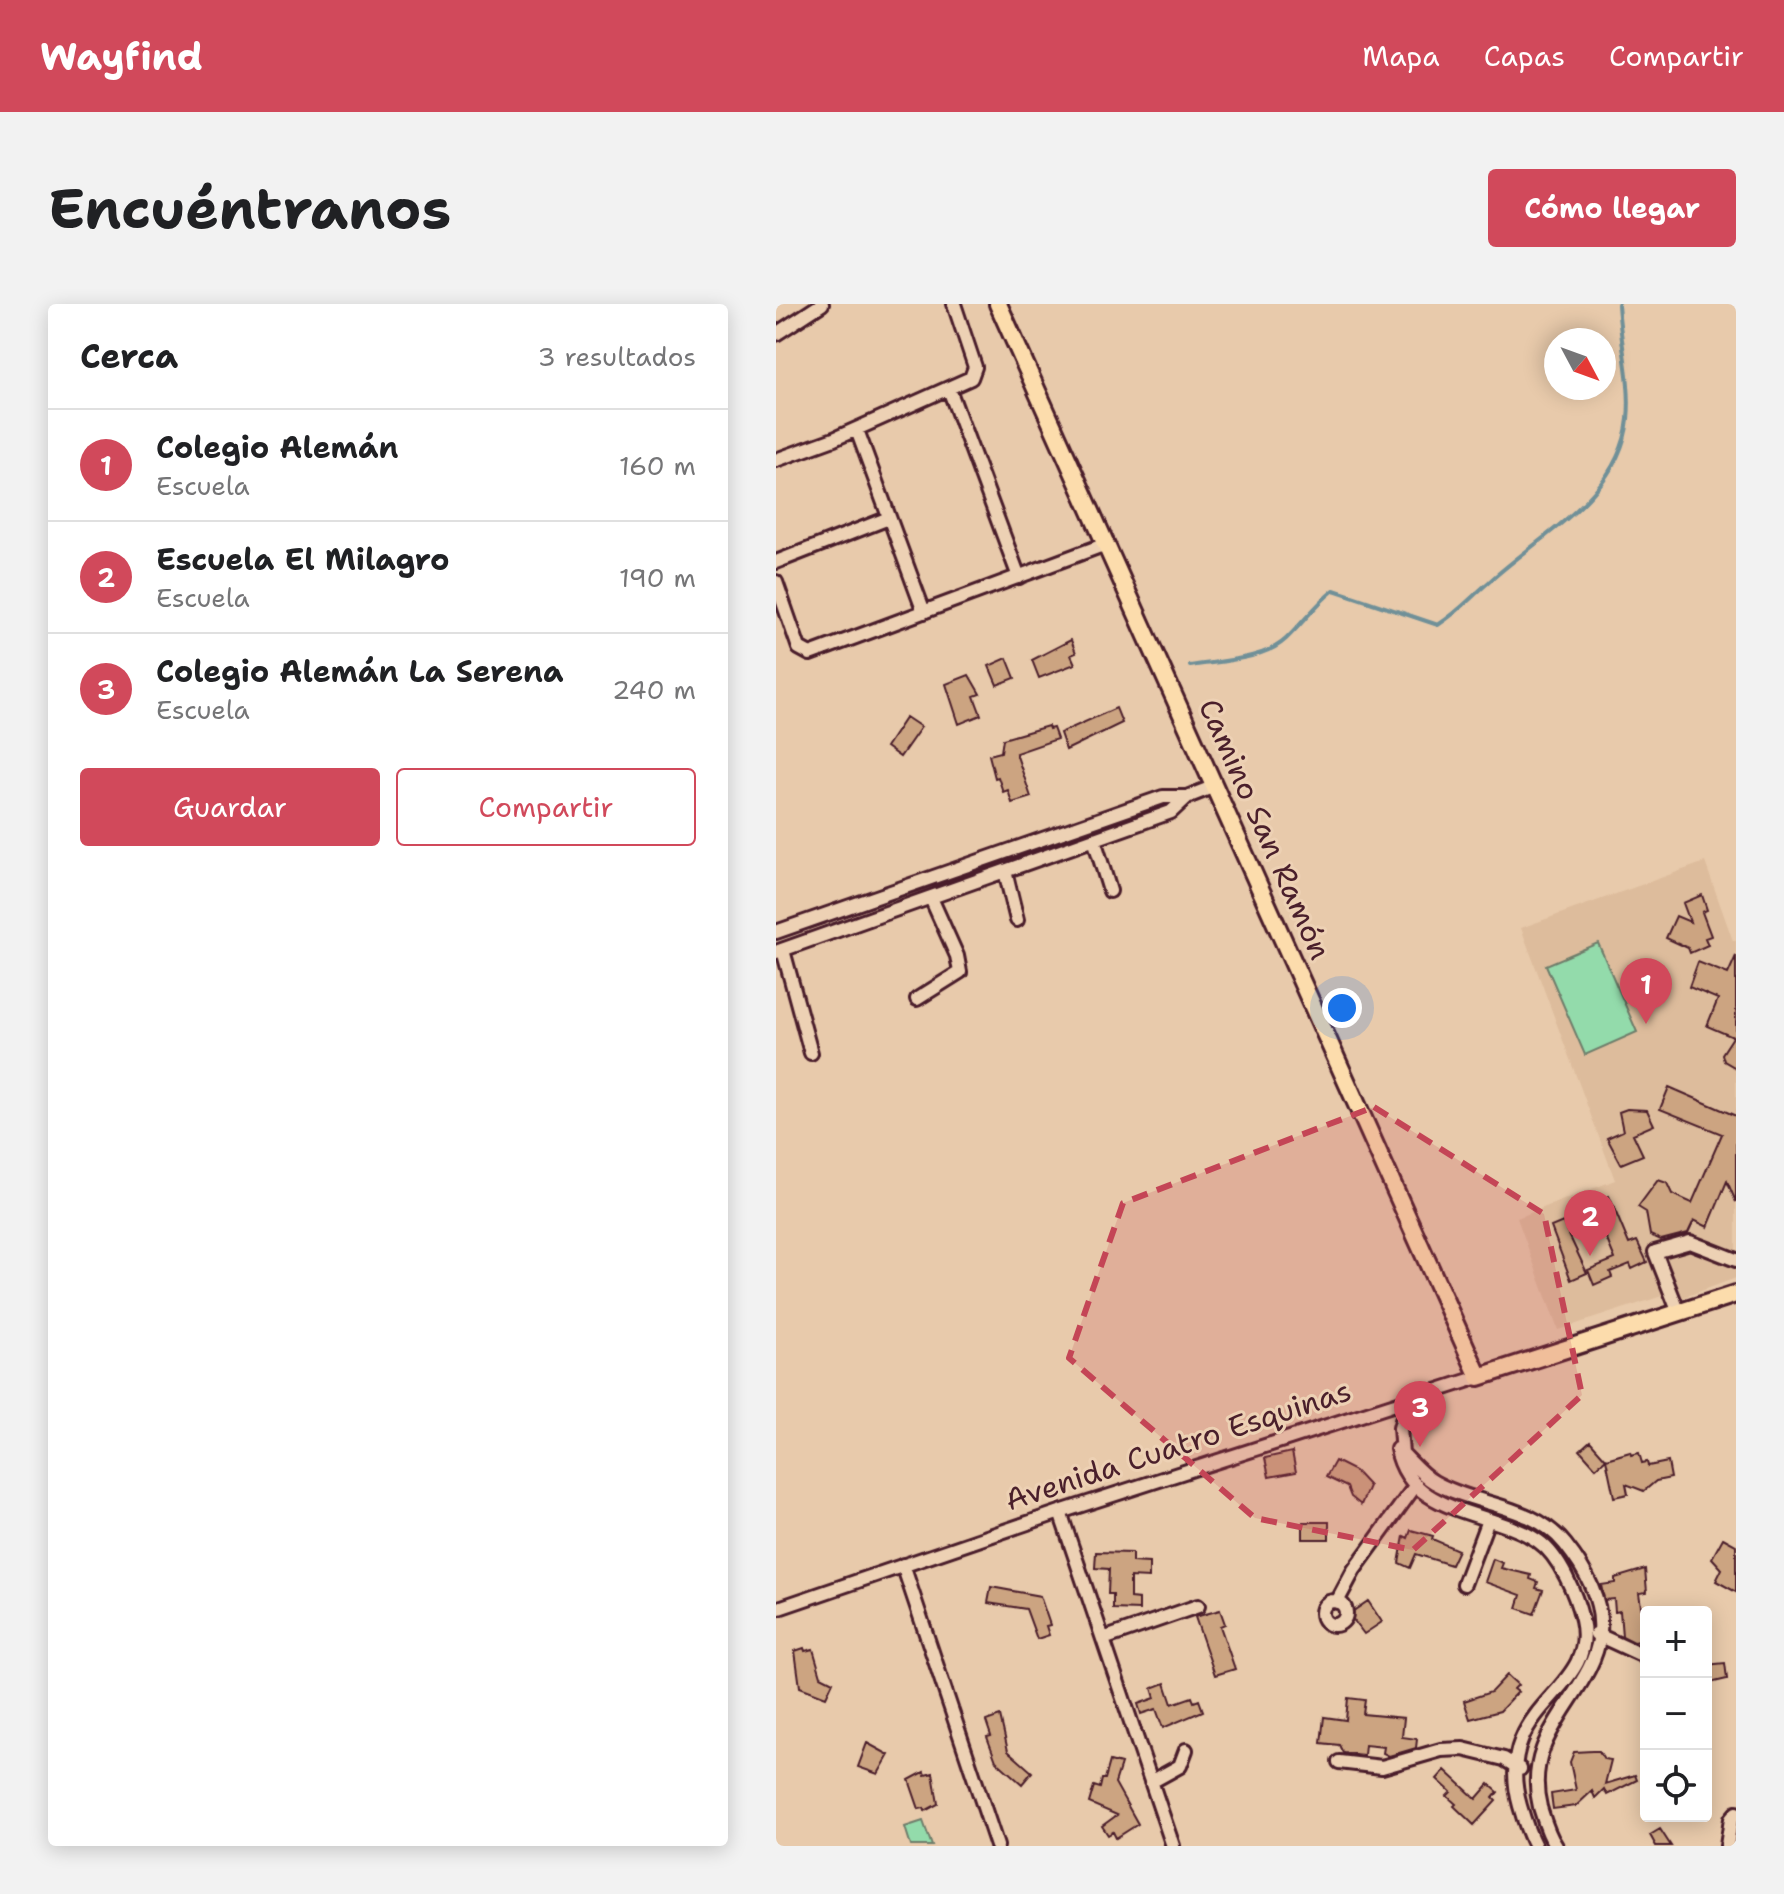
<!DOCTYPE html>
<html lang="es">
<head>
<meta charset="utf-8">
<style>
	:root { --surface:#fff; --page:#f2f2f2; --text:#202124; --muted:#757577; --line:#e0e0e0; --accent:#d1495b }
	body { margin:0; font-family:"Shantell Sans",sans-serif; background:var(--page); color:var(--text) }
	.controls { position:absolute; right:24px; bottom:24px; display:grid; overflow:hidden; border-radius:8px; box-shadow:0 4px 20px #0003 }
	.controls button { width:72px; height:72px; display:grid; place-items:center; padding:0; border:0; border-bottom:2px solid var(--line); background:var(--surface); color:var(--text); font:40px sans-serif }
	.compass { position:absolute; left:768px; top:24px; width:72px; height:72px; border-radius:50%; background:var(--surface); box-shadow:0 4px 20px #0003; rotate:131deg }
	.you { position:absolute; left:566px; top:704px; width:28px; height:28px; margin:-20px; border:6px solid #fff; border-radius:50%; background:#1a73e8; box-shadow:0 0 0 12px #1a73e833 }
	.badge { display:grid; place-items:center; width:52px; height:52px; border-radius:50%; background:var(--accent); color:#fff; font-size:26px; font-weight:700 }
	.pin { position:absolute; translate:-50% -66px; filter:drop-shadow(0 2px 4px #0008) }
	.pin::after { content:''; position:absolute; top:42px; width:28px; height:24px; background:inherit; clip-path:polygon(0 0,100% 0,50% 100%) }
	.list { margin:0; padding:0; list-style:none }
	h2 { display:flex; justify-content:space-between; align-items:center; height:104px; margin:0; padding:0 32px; font-size:34px }
	h2 small { font-size:26px; font-weight:400; color:var(--muted) }
	.list li { display:grid; grid-template-columns:52px 1fr auto; gap:24px; align-items:center; box-sizing:border-box; height:112px; padding:0 32px; border-top:2px solid var(--line) }
	.list b { display:block; font-size:30px; white-space:nowrap }
	.list p { margin:0; font-size:26px; white-space:nowrap; color:var(--muted) }
	.list em { font-size:26px; font-style:normal; color:var(--muted) }
	.actions { display:flex; gap:16px; padding:24px 32px }
	.actions a { flex:1; padding:18px 0; border:2px solid var(--accent); border-radius:8px; text-align:center; font-size:28px; color:var(--accent) }
	.actions .main { background:var(--accent); color:#fff }
	.icon { flex:none; width:44px; height:44px; fill:none; stroke:currentColor; stroke-width:2; stroke-linecap:round; stroke-linejoin:round }
	.map { position:relative; flex:none; width:960px; height:1542px; overflow:hidden; border-radius:8px }
	header { display:flex; align-items:center; gap:48px; box-sizing:border-box; height:112px; padding:0 40px; background:var(--accent); color:#fff }
	header strong { font-size:38px }
	nav { display:flex; gap:44px; margin-inline-start:auto; font-size:28px }
	.intro { display:flex; align-items:center; justify-content:space-between; box-sizing:border-box; height:192px; padding:0 48px }
	h1 { margin:0; font-size:56px }
	.button { padding:20px 36px; border-radius:8px; background:var(--accent); color:#fff; font-size:28px; font-weight:700 }
	main { display:flex; gap:48px; padding:0 48px }
	aside { flex:1; background:var(--surface); border-radius:8px; box-shadow:0 4px 20px #0003 }
	.map>svg:first-child { display:block }
	.built { fill:#ddbc9c }
	.green { fill:#93dbab; stroke:#6e7d6b; stroke-width:2 }
	.lines { fill:none; stroke-linecap:round; stroke-linejoin:round }
	.stream { stroke:#709098; stroke-width:4 }
	.building { fill:#cca481; stroke:#4a1f2b; stroke-width:2 }
	.minor-casing { stroke:#4a1f2b; stroke-width:18 }
	.major-casing { stroke:#4a1f2b; stroke-width:22 }
	.minor { stroke:#edd1b4; stroke-width:12 }
	.major { stroke:#fcdcac; stroke-width:16 }
	.marked { fill:#c44556; fill-opacity:0.2; stroke:#c44556; stroke-width:6; stroke-dasharray:16 10; stroke-linejoin:round }
	.labels { text-anchor:middle; dominant-baseline:central; stroke-width:6; stroke-linejoin:round; paint-order:stroke }
	.street-label { font-size:30px; fill:#4a1f2b; stroke:#edd1b4 }
</style>
</head>
<body>
<header>
<strong>Wayfind</strong>
<nav><a>Mapa</a><a>Capas</a><a>Compartir</a></nav>
</header>
<div class="intro"><h1>Encuéntranos</h1><a class="button">Cómo llegar</a></div>
<main>
<aside>
<h2>Cerca<small>3 resultados</small></h2>
<ul class="list">
<li><span class="badge">1</span><div><b>Colegio Alemán</b><p>Escuela</p></div><em>160 m</em></li>
<li><span class="badge">2</span><div><b>Escuela El Milagro</b><p>Escuela</p></div><em>190 m</em></li>
<li><span class="badge">3</span><div><b>Colegio Alemán La Serena</b><p>Escuela</p></div><em>240 m</em></li>
</ul>
<div class="actions"><a class="main">Guardar</a><a>Compartir</a></div>
</aside>
<div class="map">
<svg width="960" height="1542" viewBox="0 0 960 1542">
	<rect width="100%" height="100%" fill="#e8caab"/>
	<filter id="ink" filterUnits="userSpaceOnUse"><feTurbulence type="fractalNoise" baseFrequency=".0125" numOctaves="2"/><feDisplacementMap in="SourceGraphic" scale="16" xChannelSelector="R" yChannelSelector="G"/><feConvolveMatrix kernelMatrix="1 2 1 2 8 2 1 2 1" color-interpolation-filters="sRGB"/></filter>
	<g filter="url(#ink)">
		<path class="built" d="M929 558 957 637H960V974L895 998 889 991 782 1026 741 914 839 876 745 624Z"/>
		<path class="green" d="M822 639 861 728 809 751 770 661Z
			M147 1517 156 1542H135L129 1523Z"/>
		<g class="lines">
			<path class="stream" d="M414 362C443 357 488 356 510 335 527 319 538 302 558 286L662 321C685 306 693 295 713 278 764 231 844 192 852 115 856 77 844 38 842 0"/>
		</g>
		<path class="building" d="M295 336 300 349 295 351 299 360 263 374 256 356Z
			M231 354 239 374 221 381 213 362Z
			M193 371 204 390 198 392 205 411 183 420 170 380Z
			M340 404 346 419 290 446 284 429Z
			M130 413 145 423 124 453 110 443Z
			M272 422 273 425 277 424 281 435 240 449 255 493 236 499 232 486 227 488 222 473 219 474 213 451 225 448 227 435Z
			M926 591 931 606 926 608 935 632 929 634 932 641 914 649 912 644 890 634 900 612 914 618 907 599Z
			M960 652V764L948 757 946 750 957 733 931 722 942 695 913 683 922 658 952 670Z
			M893 783 960 812V898L951 877 932 923 918 916 912 929 885 936 874 931 870 908 862 903 882 876 891 879 896 890 916 899 946 830 884 805Z
			M851 805 871 806 878 821 857 830 867 851 845 860 831 834 847 827 843 808Z
			M833 892 853 940 861 937 871 958 856 965 854 960 834 968 836 973 818 981 812 966 839 955 816 900Z
			M787 918 811 969 795 976 775 923Z
			M814 1137 830 1155 854 1148 855 1151 863 1149 866 1159 871 1158 872 1162 892 1158 895 1174 880 1177 868 1187 850 1180 852 1190 838 1193 830 1155 820 1164 804 1146Z
			M516 1148 520 1168 493 1173 489 1154Z
			M559 1157 579 1167 593 1182 585 1201 575 1193 571 1183 550 1173Z
			M527 1218H553V1235H527Z
			M635 1226 657 1232 656 1235 682 1246 675 1261 640 1250 634 1264 623 1259 628 1232 632 1234Z
			M947 1234 960 1241V1288L940 1277 946 1265 936 1254Z
			M320 1248 356 1249V1258L373 1259V1274L354 1273V1294L363 1295V1306L337 1305V1290H332L333 1265 319 1264Z
			M717 1255 727 1259 725 1264 755 1271 754 1275 762 1278 760 1284 767 1286 758 1310 741 1304 745 1291 709 1278Z
			M869 1265 871 1288 863 1289 870 1336 858 1338 846 1332 844 1307 839 1308 838 1295 828 1296 825 1281 839 1279V1274Z
			M215 1283 264 1292 274 1321 270 1322 273 1331 261 1335 250 1305 212 1299Z
			M592 1297 606 1318 588 1330 573 1310Z
			M444 1306 449 1320 444 1322 459 1365 439 1371 419 1313Z
			M28 1344 29 1347 37 1345 45 1372 57 1378 50 1393 24 1383 19 1347Z
			M949 1359 951 1375 930 1380V1361Z
			M731 1371 742 1381 738 1385 742 1388 724 1407 694 1415 688 1397 715 1388Z
			M389 1379 396 1400 416 1393 418 1398 423 1396 427 1407 387 1424 380 1405 365 1410 362 1400 379 1394 376 1384Z
			M572 1394 589 1396 587 1410 628 1414 626 1433 641 1435 640 1444 613 1452 607 1449 608 1443 589 1441 588 1451 567 1449 563 1441 545 1439 548 1413 570 1416Z
			M224 1412 232 1447 256 1468 246 1480 220 1457 211 1433 215 1432 210 1417Z
			M91 1439 113 1451 102 1470 82 1463Z
			M816 1447H823L828 1455 835 1456 829 1480 859 1471 861 1476 831 1491 828 1485 819 1494 816 1487 800 1502 777 1505 775 1490 800 1486 794 1458 798 1448Z
			M334 1457 345 1460 339 1479 362 1520 340 1534 337 1528 332 1531 326 1522 341 1511 313 1499 318 1482 324 1484 326 1475H329Z
			M669 1466 700 1495 713 1480 722 1488 717 1494 720 1497 698 1521 678 1502 680 1500 671 1492 675 1488 661 1475Z
			M148 1468 149 1471 157 1469 162 1500 149 1507 148 1504 143 1505 133 1476Z
			M884 1525 895 1542H880L874 1531Z"/>
		<g class="lines">
			<g class="minor-casing">
				<path id="minor" d="M0 30 46 0
					M173 85 243 273
					M81 126 148 308
					M0 156 58 135 195 74 199 63 178 0
					M0 258 113 214
					M0 278 23 344 34 350 330 240
					M318 535 334 587
					M229 567 241 616
					M0 628 387 493H411L439 482
					M7 646 35 749
					M0 648 395 508 411 493
					M141 695 184 668 181 652 155 594
					M903 1009 879 948 914 938 960 956
					M632 1095 624 1124 626 1149C636 1159 646 1171 658 1178 700 1202 757 1200 789 1240 891 1367 737 1397 764 1503 768 1516 772 1531 780 1542
					M621 1145C634 1212 714 1205 762 1237 784 1252 800 1291 806 1316 823 1390 715 1399 744 1502 748 1516 752 1529 759 1542
					M284 1208 397 1542
					M127 1261 221 1542
					M688 1280 712 1216
					M546 1309a12 12 0 1 1 24 0a12 12 0 1 1-24 0Z
					M561 1298 578 1266 639 1182
					M0 1305 284 1208 703 1073
					M820 1330 870 1353
					M327 1335 422 1302
					M563 1458 606 1463 665 1446 687 1445 728 1455 744 1465
					M375 1478 404 1462 410 1446
					M951 1542 955 1515 960 1509"/>
			</g>
			<g class="major-casing">
				<path id="major" d="M222 0 703 1073 960 990"/>
			</g>
			<use href="#minor" class="minor"/>
			<use href="#major" class="major"/>
		</g>
	</g>
	<path class="marked" d="M598 803 768 910 806 1091 637 1246 479 1214 293 1054 347 899Z"/>
	<g class="labels">
		<g class="street-label">
			<text transform="translate(489 525) rotate(66)">Camino San Ramón</text>
			<text transform="translate(402 1141) rotate(-18)">Avenida Cuatro Esquinas</text>
		</g>
	</g>
</svg>
<div class="controls">
<button>+</button>
<button>−</button>
<button><svg class="icon" aria-label="locate" viewBox="0 0 24 24"><circle cx="12" cy="12" r="6"/><path d="M12 2v4M12 18v4M2 12h4M18 12h4"/></svg></button>
</div>
<svg class="compass" viewBox="-18 -18 36 36"><path d="M0-13l5 13h-10z" fill="#e53935"/><path d="M0 13l5-13h-10z" fill="#757577"/></svg>
<div class="you"></div>
<div class="pin badge" style="left:870px;top:720px">1</div>
<div class="pin badge" style="left:814px;top:952px">2</div>
<div class="pin badge" style="left:644px;top:1143px">3</div>
</div>
</main>
</body>
</html>
